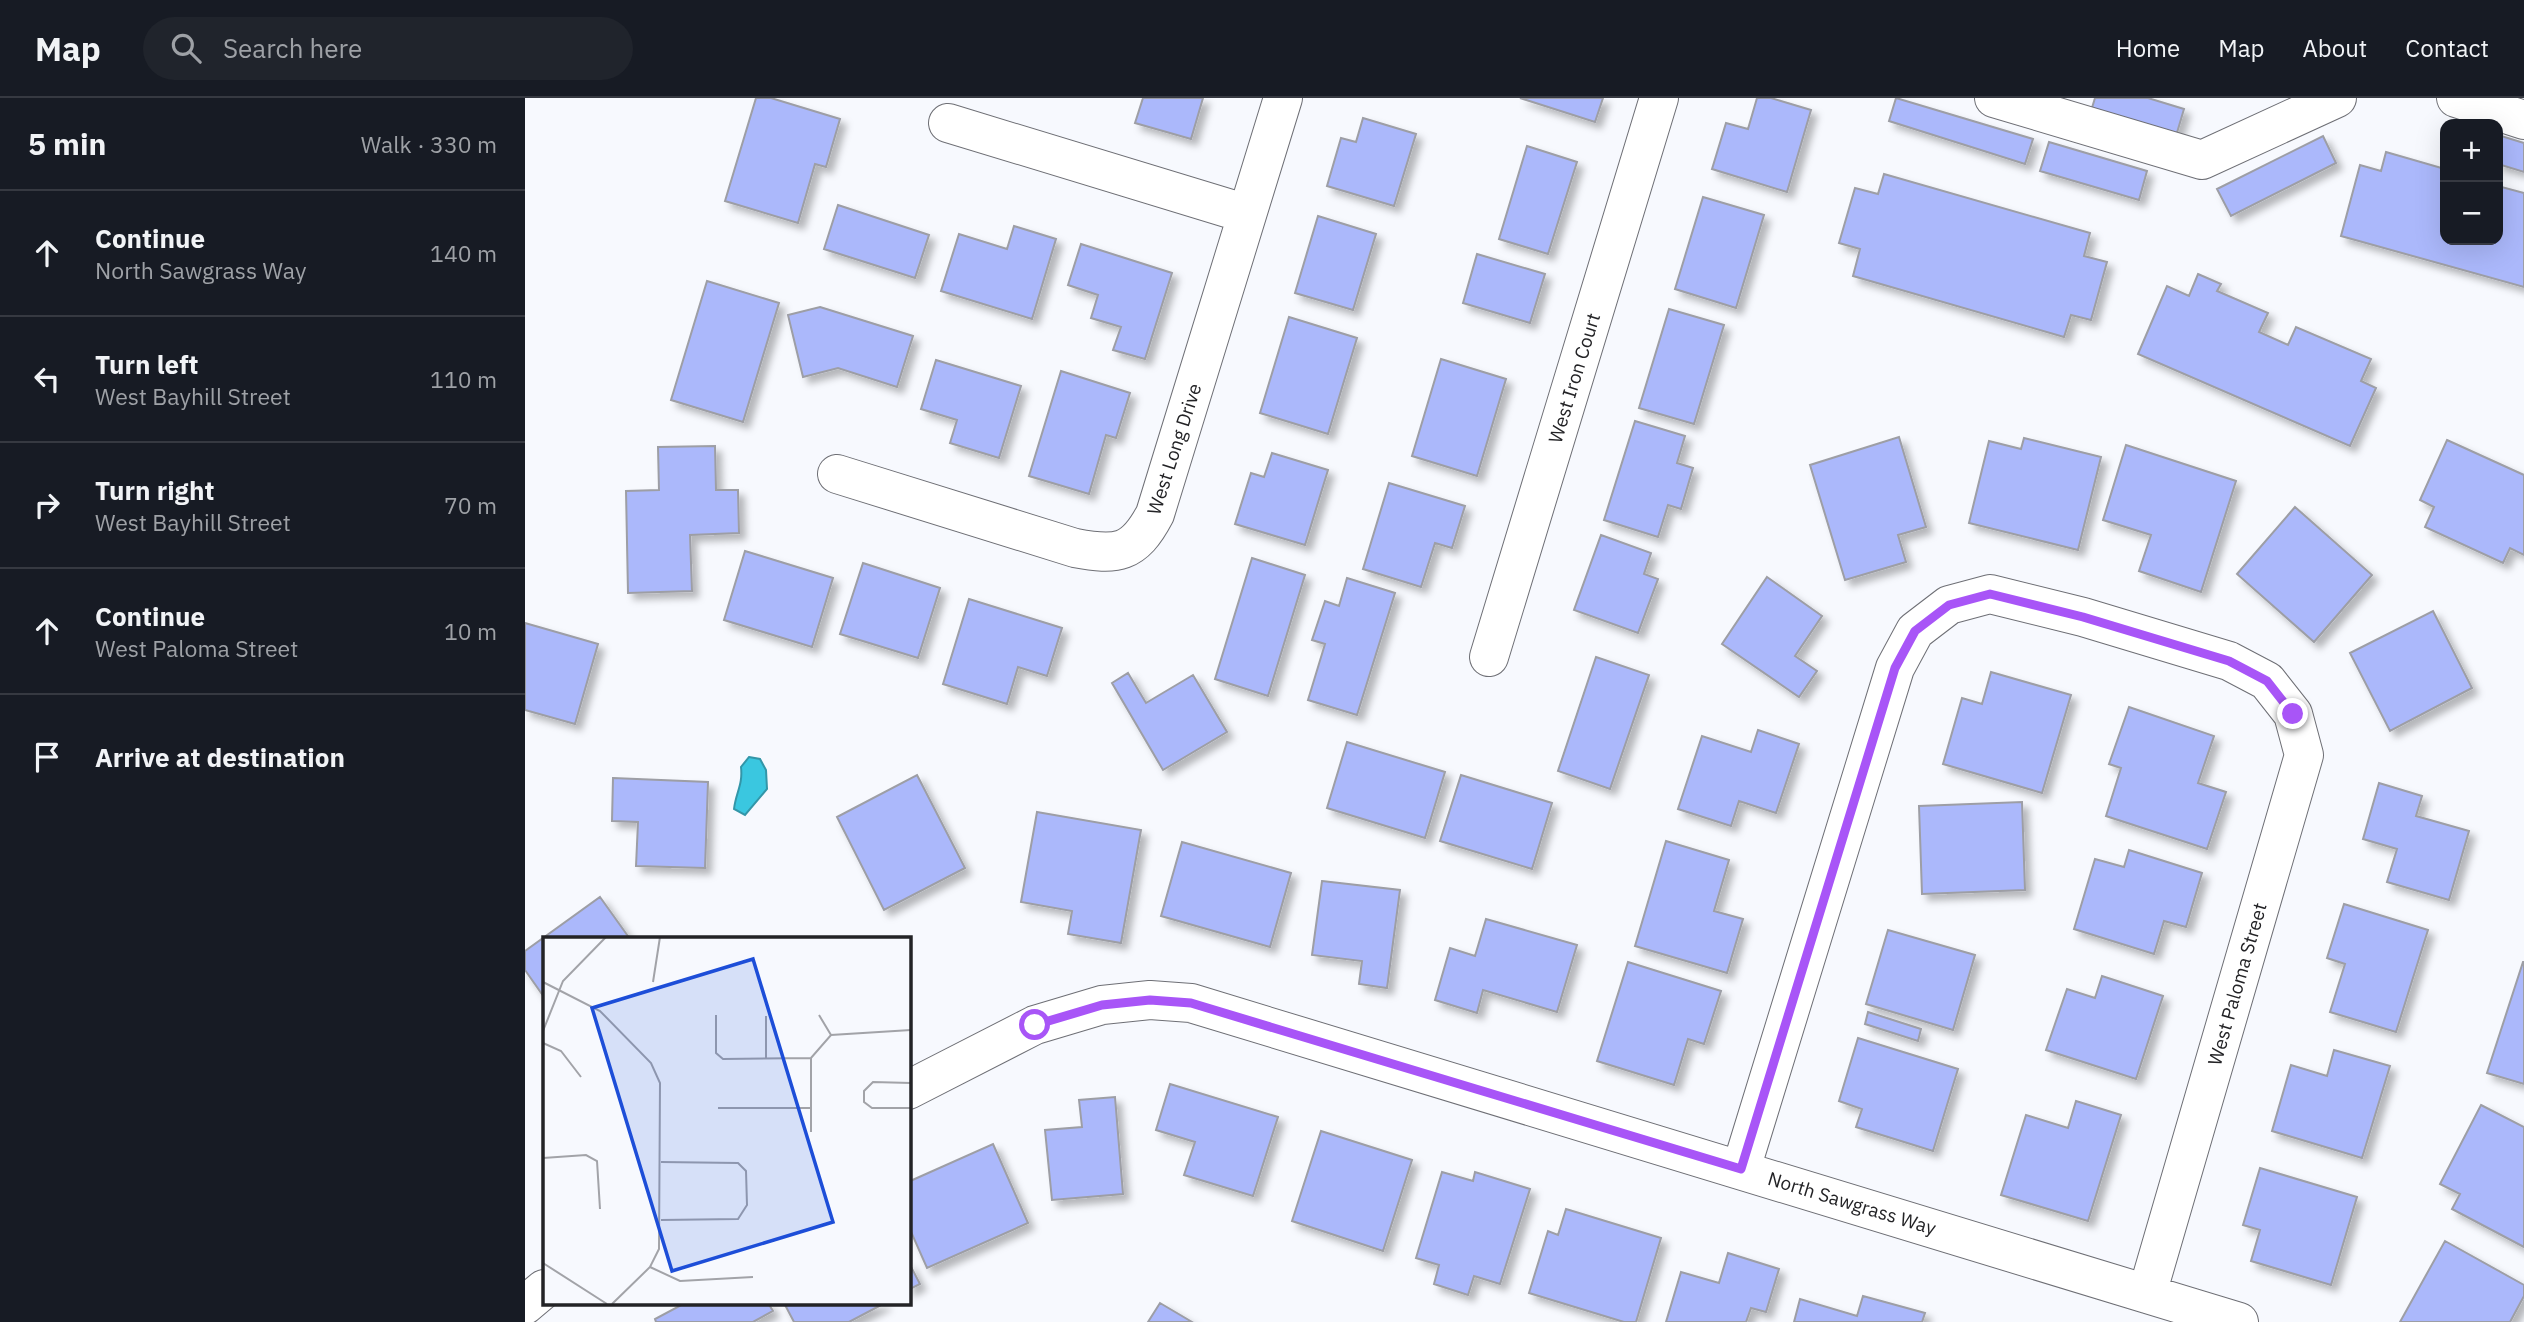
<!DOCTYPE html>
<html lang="en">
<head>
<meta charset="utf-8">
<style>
	:root { --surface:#171b24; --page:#20242c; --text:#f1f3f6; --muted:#9ea1a6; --line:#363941 }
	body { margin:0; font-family:"IBM Plex Sans",sans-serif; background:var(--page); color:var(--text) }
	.controls { position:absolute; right:21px; top:21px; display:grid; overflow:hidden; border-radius:14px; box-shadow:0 7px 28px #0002 }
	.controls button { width:63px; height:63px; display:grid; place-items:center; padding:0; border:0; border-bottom:2px solid var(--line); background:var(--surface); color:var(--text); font:35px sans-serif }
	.stop { position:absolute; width:21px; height:21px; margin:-16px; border:5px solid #a855f7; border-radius:50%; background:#fff }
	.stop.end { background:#a855f7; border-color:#fff; box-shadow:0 2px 7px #0008 }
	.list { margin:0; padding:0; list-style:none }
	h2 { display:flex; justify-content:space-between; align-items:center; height:91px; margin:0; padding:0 28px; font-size:30px }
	h2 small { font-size:23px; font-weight:400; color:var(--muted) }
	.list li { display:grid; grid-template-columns:46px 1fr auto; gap:21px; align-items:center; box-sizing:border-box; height:126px; padding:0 28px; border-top:2px solid var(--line) }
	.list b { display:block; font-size:26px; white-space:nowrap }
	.list p { margin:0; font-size:23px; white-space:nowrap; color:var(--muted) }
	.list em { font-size:23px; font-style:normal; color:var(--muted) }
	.icon { flex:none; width:38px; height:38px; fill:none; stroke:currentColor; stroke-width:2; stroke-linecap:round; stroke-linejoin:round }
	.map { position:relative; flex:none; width:1999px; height:1224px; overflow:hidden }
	header { display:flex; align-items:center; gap:42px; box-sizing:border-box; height:98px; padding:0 35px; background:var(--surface); border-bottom:2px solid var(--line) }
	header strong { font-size:33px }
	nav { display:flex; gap:38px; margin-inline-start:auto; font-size:24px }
	.search { width:490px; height:63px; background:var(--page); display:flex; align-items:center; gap:18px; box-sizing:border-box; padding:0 24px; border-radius:38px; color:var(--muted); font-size:26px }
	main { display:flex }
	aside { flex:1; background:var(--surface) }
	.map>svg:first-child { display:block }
	.water { fill:#3ac7e0; stroke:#3396a8; stroke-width:2 }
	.building { fill:#abb8fb; stroke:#9d9ea5; stroke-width:2; filter:url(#shadow) }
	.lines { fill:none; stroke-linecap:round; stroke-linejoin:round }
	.minor-casing { stroke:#6e6f75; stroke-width:40 }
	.minor { stroke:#fff; stroke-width:38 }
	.route { stroke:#a855f7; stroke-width:9 }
	.labels { text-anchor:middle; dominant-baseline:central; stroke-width:5; stroke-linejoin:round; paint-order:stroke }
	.street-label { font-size:19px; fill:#232326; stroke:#fff }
	.inset-road { fill:none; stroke:#a2a3a8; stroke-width:2 }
	.view { fill:#1d4ed8; fill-opacity:0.15; stroke:#1d4ed8; stroke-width:3.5 }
	.inset-edge { fill:none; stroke:#232326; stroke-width:3.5 }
</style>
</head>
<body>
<header>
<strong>Map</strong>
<div class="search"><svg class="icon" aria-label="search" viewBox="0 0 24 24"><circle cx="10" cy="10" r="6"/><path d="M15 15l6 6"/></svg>Search here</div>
<nav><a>Home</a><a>Map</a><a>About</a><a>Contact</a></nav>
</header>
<main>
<aside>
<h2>5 min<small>Walk · 330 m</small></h2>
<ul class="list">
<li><svg class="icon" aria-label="ahead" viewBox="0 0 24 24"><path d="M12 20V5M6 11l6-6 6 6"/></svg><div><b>Continue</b><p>North Sawgrass Way</p></div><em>140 m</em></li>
<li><svg class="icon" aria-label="left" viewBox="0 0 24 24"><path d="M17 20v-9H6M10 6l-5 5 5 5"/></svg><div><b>Turn left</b><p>West Bayhill Street</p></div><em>110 m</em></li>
<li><svg class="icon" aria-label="right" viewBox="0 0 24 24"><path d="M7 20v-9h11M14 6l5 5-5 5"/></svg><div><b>Turn right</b><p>West Bayhill Street</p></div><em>70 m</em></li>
<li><svg class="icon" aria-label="ahead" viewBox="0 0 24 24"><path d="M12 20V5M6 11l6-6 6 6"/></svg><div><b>Continue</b><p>West Paloma Street</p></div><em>10 m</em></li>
<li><svg class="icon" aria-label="arrive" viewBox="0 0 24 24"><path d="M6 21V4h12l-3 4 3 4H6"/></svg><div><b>Arrive at destination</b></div></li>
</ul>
</aside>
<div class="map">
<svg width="1999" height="1224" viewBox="0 0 1999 1224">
	<defs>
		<filter id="shadow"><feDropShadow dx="6" dy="6" stdDeviation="3.5" flood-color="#0004"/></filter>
	</defs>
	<rect width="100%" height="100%" fill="#f7f9fe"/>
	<path class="water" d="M224 659 235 661 241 672 242 691 220 717 209 711C211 694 218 687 216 669Z"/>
	<path class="building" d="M231 0H246L315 21 301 69 290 66 273 125 200 103Z
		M618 0H678L666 41 610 25Z
		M995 0H1078L1070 24Z
		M1232 0H1246L1286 12 1262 94 1187 71 1201 25 1223 31Z
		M1371 0 1508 41 1500 66 1364 23Z
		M1570 0H1623L1659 11 1651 38 1566 13Z
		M838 20 891 36 869 108 802 88 816 40 831 44Z
		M1973 37 1999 45V74L1973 66Z
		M1798 38 1811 65 1706 118 1692 91Z
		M1524 44 1622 73 1614 102 1515 73Z
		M1002 48 1052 64 1023 156 974 141Z
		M1861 54 1920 71V142H1973V88L1999 95V189L1816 138 1835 67 1856 73Z
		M1359 76 1565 135 1559 158 1582 164 1566 222 1546 217 1539 239 1328 178 1335 151 1314 145 1330 90 1353 96Z
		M1178 99 1239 117 1211 210 1150 191Z
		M313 107 404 137 390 180 299 151Z
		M793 118 851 136 828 212 770 195Z
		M489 128 531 141 507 221 416 193 434 136 482 151Z
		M556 146 647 175 620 261 588 252 596 229 566 220 573 197 543 187Z
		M952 156 1020 176 1005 225 938 205Z
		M1673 176 1696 186 1692 193 1743 215 1734 234 1763 247 1771 229 1846 261 1836 283 1851 290 1825 348 1613 256 1642 188 1664 198Z
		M182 183 254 205 218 324 146 302Z
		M295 209 388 238 372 289 313 270 278 279 263 217Z
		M1144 211 1199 227 1169 326 1114 310Z
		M764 219 832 240 803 336 735 315Z
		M916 261 981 281 952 378 887 358Z
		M411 262 496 288 474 360 425 345 432 322 396 311Z
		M536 273 605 295 591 340 581 337 564 396 504 378Z
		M1110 323 1160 338 1152 365 1168 370 1156 411 1143 407 1133 439 1079 422Z
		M1374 339 1401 429 1373 437 1381 464 1320 482 1285 367Z
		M1499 340 1576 359 1553 452 1444 425 1464 343 1496 351Z
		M1922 342 1999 377V457L1985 450 1978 465 1900 429 1909 409 1895 402Z
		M1601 347 1711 383 1676 494 1614 473 1626 437 1578 422Z
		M190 348 191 392H213L214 435 165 437 167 493 103 495 101 393 134 392 133 349Z
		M747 355 803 372 780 447 710 426 726 375 739 379Z
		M864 385 940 408 927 450 910 445 896 489 838 471Z
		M1770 409 1847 477 1789 544 1712 476Z
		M1076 437 1126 455 1119 476 1133 481 1113 535 1049 512Z
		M220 453 308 480 287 549 199 522Z
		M727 460 780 477 743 598 690 581Z
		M338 465 415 490 393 560 315 536Z
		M1242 479 1297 518 1270 558 1292 573 1274 599 1197 546Z
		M822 480 870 495 832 617 783 602 800 546 787 542 800 503 814 508Z
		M444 501 537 530 522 578 493 569 482 606 418 586Z
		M1908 513 1947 590 1865 633 1825 555Z
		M0 525 73 546 50 626 0 612Z
		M1071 559 1124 577 1085 691 1033 673Z
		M1466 574 1546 597 1517 695 1418 666 1437 600 1457 606Z
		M603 575 621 605 668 577 702 634 638 672 587 585Z
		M1604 609 1689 638 1673 685 1701 694 1682 751 1581 718 1596 670 1584 666Z
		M1233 632 1274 646 1251 715 1214 703 1206 728 1153 711 1177 638 1226 654Z
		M822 644 920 674 900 740 802 710Z
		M392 677 440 770 359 812 312 719Z
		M936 677 1027 705 1007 771 915 743Z
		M88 680 183 684 180 770 111 768 113 724 87 723Z
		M1854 685 1897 698 1891 718 1944 733 1924 802 1862 784 1872 751 1838 741Z
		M1497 704 1500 792 1397 796 1394 708Z
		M512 714 616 732 596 845 543 836 547 813 496 804Z
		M1141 743 1204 762 1189 813 1218 821 1202 875 1110 848Z
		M657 744 766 775 745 849 636 818Z
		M1604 752 1677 775 1661 829 1639 823 1629 856 1549 831 1570 761 1599 769Z
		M797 783 875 792 862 890 834 886 837 863 787 857Z
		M75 799 105 841H19V899L0 872V853Z
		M1819 806 1903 832 1871 934 1805 914 1820 866 1802 860Z
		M961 821 1052 847 1032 914 958 892 952 915 910 902 925 850 950 858Z
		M1363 832 1450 857 1428 932 1341 906Z
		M1103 864 1196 893 1179 946 1163 941 1149 987 1072 963Z
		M1998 864H1999V986L1962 975Z
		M1577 878 1638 898 1611 981 1521 952 1542 891 1570 900Z
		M1343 914 1396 931 1393 943 1340 926Z
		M1333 940 1433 971 1408 1053 1331 1029 1337 1011 1314 1003Z
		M1809 952 1865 968 1837 1060 1747 1033 1766 967 1802 978Z
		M645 986 753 1019 728 1098 659 1077 670 1044 631 1032Z
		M590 999 598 1096 527 1102 520 1032 557 1029 554 1002Z
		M1551 1003 1596 1017 1563 1123 1476 1097 1501 1017 1543 1030Z
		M1956 1007 1999 1029V1149L1927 1111 1935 1096 1915 1086Z
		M796 1033 887 1062 858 1153 767 1123Z
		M468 1046 503 1125 402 1170 383 1127V1084Z
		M1735 1070 1832 1099 1806 1187 1726 1163 1735 1132 1718 1127Z
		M917 1074 948 1083 950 1074 1005 1091 975 1186 949 1178 943 1197 909 1186 914 1167 891 1160Z
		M1041 1111 1136 1140 1111 1224H1099L1004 1195 1023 1133 1033 1137Z
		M1920 1143 1999 1187V1198L1985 1224H1875Z
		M1203 1155 1254 1171 1241 1214 1226 1210 1221 1224H1141L1156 1174 1194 1185Z
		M383 1163 395 1186 383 1192Z
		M1338 1198 1400 1215 1397 1224H1269L1275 1201 1332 1218Z
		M160 1205H243L248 1213 228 1224H131L130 1221Z
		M259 1205H360L324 1224H269Z
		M635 1205 667 1224H623Z"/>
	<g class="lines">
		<g class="minor-casing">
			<path id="minor" d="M1469 0 1677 62 1812 0
				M1931 0 1999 22
				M423 25 722 116
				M312 376 550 450C592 458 609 456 630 416L758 0
				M964 559 1134 0
				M383 992 510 927 577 907 625 902 666 905 1714 1224
				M1216 1071 1370 570 1390 533 1424 507 1465 496 1558 519 1704 563 1742 583 1768 616 1779 657 1622 1196
				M0 1207 19 1191"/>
		</g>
		<use href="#minor" class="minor"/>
	</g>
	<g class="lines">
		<path class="route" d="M510 927 577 907 625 902 666 905 1216 1071 1370 570 1390 533 1424 507 1465 496 1558 519 1704 563 1742 583 1768 616"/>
	</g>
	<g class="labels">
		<g class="street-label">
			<text transform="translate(1049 280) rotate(-73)">West Iron Court</text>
			<text transform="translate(649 351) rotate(-72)">West Long Drive</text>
			<text transform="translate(1712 886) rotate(-74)">West Paloma Street</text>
			<text transform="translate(1327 1105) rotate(17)">North Sawgrass Way</text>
		</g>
	</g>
	<g transform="translate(18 839)">
		<rect width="368" height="368" fill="#f7f9fe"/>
		<path class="inset-road" d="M0 45 57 74 108 126 117 146 116 312 107 330 69 367M110 45 117 0M173 78V116L180 122 268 121 288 98 368 93M276 78 288 98M223 79V122M0 94 20 44 63 0M0 106 18 114 38 140M268 121V195M368 146 330 145 321 154V165L329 171H368M175 171H268M0 221 43 218 54 224 57 272M118 283 195 282 204 268 203 234 195 226 118 225M0 326 64 367M107 330 137 344 210 340"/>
		<path class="view" d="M210 22 290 285 129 334 49 71Z"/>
		<rect width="368" height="368" class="inset-edge"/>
	</g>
</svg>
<div class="controls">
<button>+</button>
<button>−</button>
</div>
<div class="stop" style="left:510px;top:927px"></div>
<div class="stop end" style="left:1768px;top:616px"></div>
</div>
</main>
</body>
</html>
